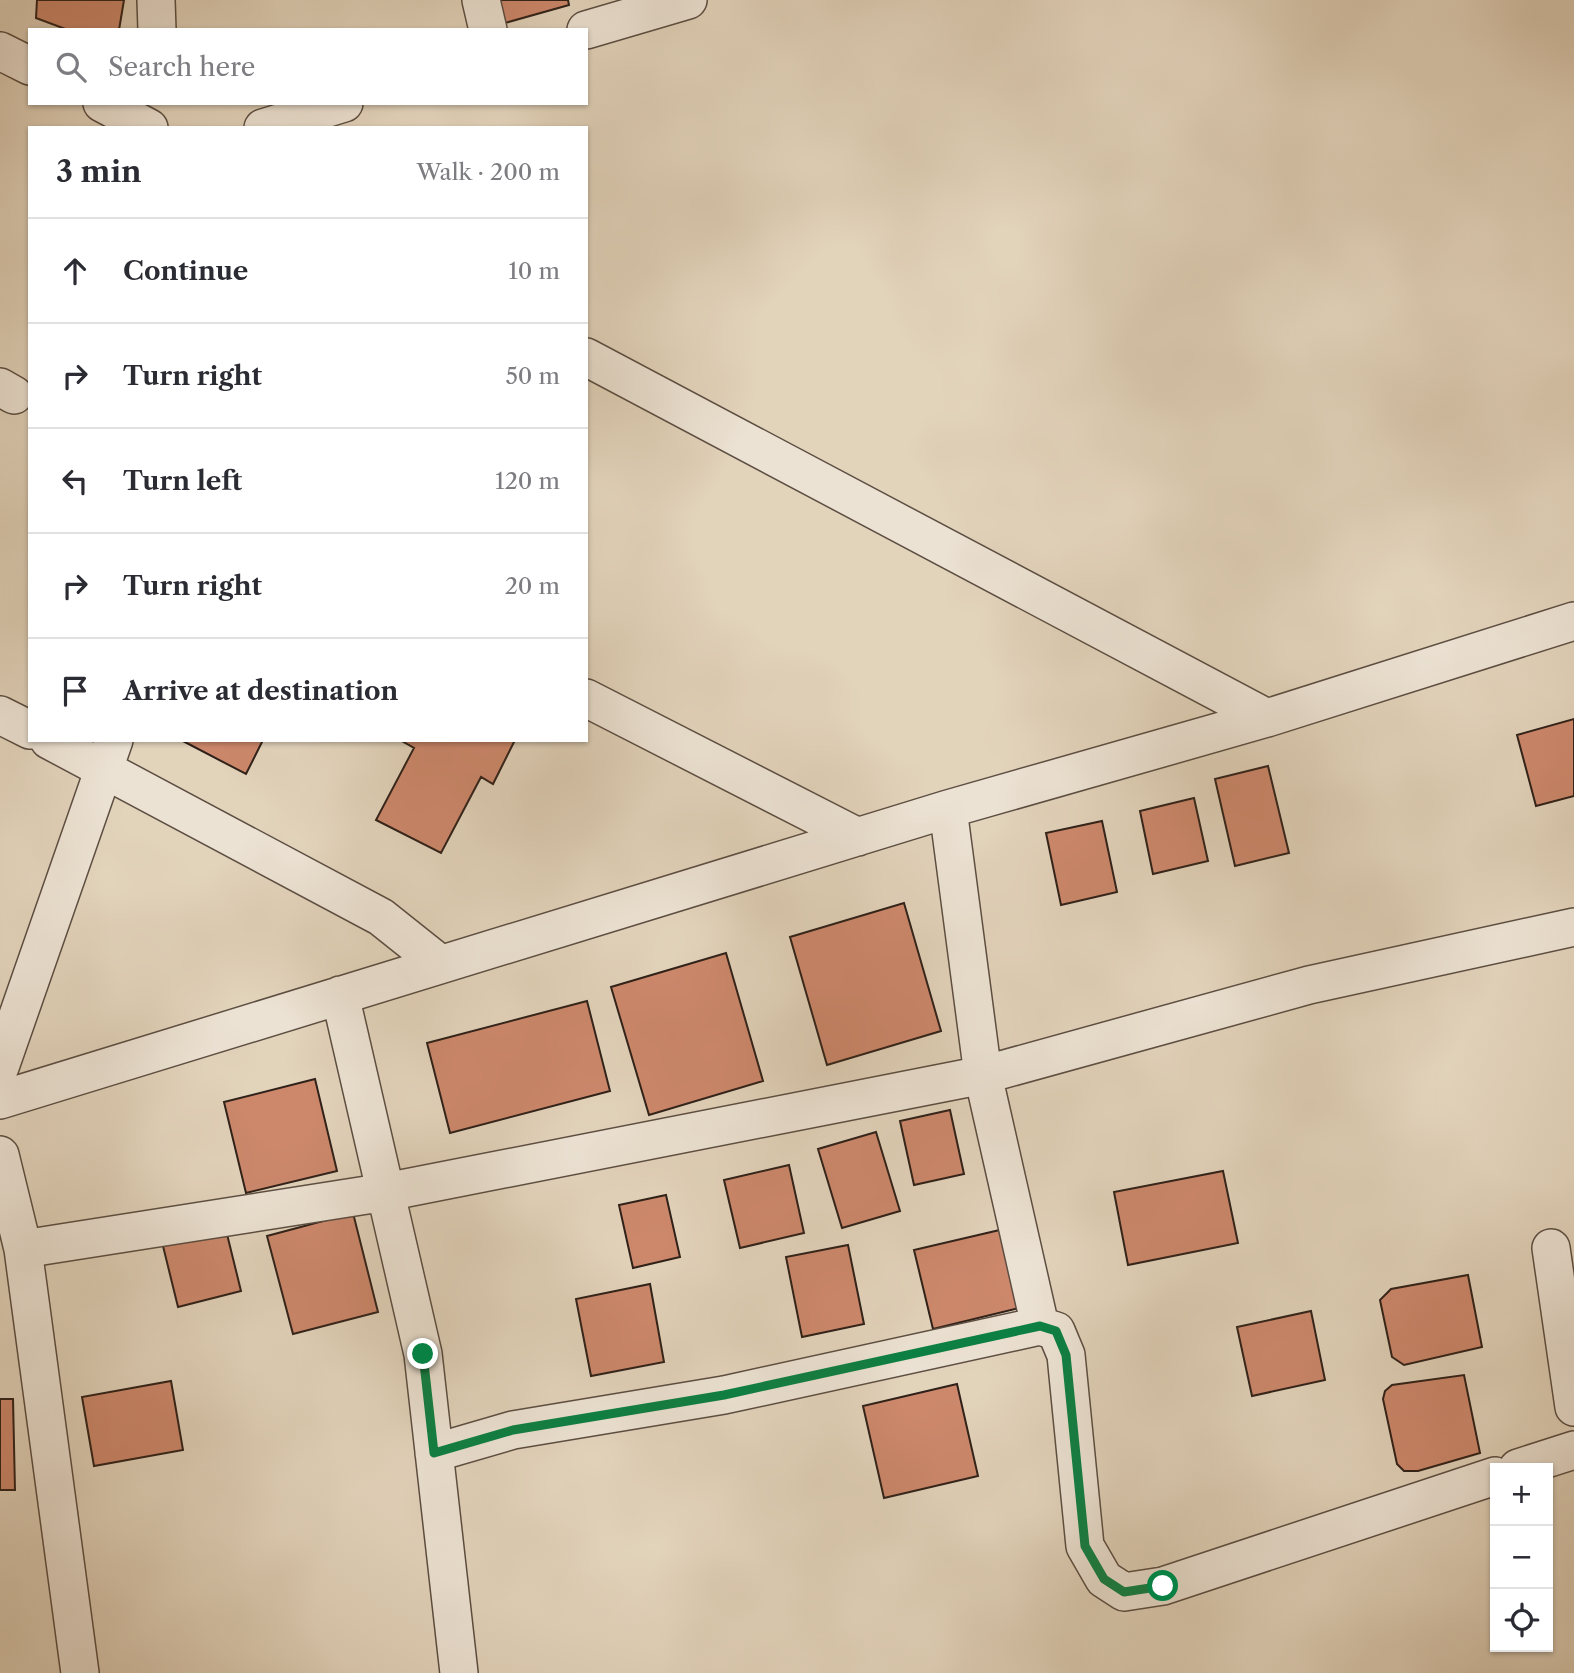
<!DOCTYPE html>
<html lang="en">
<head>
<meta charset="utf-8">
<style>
	:root { --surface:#fff; --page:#f2f2f3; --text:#2b2b33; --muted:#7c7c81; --line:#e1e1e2 }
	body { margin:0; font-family:"Libre Caslon Text",serif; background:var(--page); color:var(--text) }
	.controls { position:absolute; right:21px; bottom:21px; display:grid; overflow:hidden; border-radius:0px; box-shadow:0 2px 5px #0004 }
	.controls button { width:63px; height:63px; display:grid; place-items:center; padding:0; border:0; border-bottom:2px solid var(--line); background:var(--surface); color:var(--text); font:35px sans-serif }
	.stop { position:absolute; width:21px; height:21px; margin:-16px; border:5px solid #0b8043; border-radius:50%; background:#fff }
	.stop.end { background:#0b8043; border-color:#fff; box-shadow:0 2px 7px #0008 }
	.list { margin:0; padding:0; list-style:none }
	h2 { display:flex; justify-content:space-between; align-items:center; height:91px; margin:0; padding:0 28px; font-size:30px }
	h2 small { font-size:23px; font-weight:400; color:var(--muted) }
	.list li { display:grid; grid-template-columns:46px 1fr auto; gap:21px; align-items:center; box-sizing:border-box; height:105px; padding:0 28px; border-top:2px solid var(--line) }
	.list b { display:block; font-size:26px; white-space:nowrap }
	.list em { font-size:23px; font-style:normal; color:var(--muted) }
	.icon { flex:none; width:38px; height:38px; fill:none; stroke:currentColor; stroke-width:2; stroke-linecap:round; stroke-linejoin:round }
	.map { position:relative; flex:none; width:1574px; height:1673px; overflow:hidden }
	.search { position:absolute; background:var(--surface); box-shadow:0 2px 5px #0004; left:28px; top:28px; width:560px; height:77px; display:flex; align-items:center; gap:18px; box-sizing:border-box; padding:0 24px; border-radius:0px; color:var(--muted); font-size:26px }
	.panel { position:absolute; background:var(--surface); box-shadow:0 2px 5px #0004; left:28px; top:126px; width:560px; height:616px; border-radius:0px }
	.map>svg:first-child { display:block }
	.building { fill:#cd886c; stroke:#2f2119; stroke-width:2 }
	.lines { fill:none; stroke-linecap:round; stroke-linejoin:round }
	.street-casing { stroke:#5c4e42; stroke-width:40 }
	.street { stroke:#ece2d3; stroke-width:37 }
	.route { stroke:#0b8043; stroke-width:9 }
</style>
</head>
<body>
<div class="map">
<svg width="1574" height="1673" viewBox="0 0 1574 1673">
	<rect width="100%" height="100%" fill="#e2d3bb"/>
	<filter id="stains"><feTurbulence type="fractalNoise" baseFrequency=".00286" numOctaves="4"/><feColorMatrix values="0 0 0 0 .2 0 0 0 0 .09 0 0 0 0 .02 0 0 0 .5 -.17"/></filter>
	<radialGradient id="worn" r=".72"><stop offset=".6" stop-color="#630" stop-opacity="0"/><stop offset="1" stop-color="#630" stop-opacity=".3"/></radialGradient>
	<path class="building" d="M37 0H124L119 30H68L36 18Z
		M499 0H568L569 5 505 23Z
		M1574 719V796L1536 806 1517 735Z
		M181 740H263L246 774Z
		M400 740H515L493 784 481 777 441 853 376 820 414 748Z
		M1268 766 1289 853 1235 866 1215 779Z
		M1194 798 1208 861 1153 874 1140 811Z
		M1102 821 1117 892 1061 905 1046 833Z
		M904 903 941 1031 827 1065 790 937Z
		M726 953 763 1081 649 1115 611 987Z
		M587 1001 610 1091 450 1133 427 1043Z
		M315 1079 337 1171 246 1193 224 1102Z
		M950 1110 964 1174 914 1185 900 1121Z
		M876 1132 900 1211 842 1228 818 1149Z
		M789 1165 804 1233 740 1248 724 1180Z
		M1223 1171 1238 1243 1128 1265 1114 1192Z
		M666 1195 680 1257 633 1268 619 1205Z
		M353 1213 378 1312 293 1334 267 1236Z
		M225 1226 241 1291 178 1307 162 1242Z
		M1004 1229 1023 1307 933 1329 914 1250Z
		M848 1245 864 1324 802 1337 786 1257Z
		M1468 1275 1482 1347 1404 1365 1392 1357 1380 1300 1391 1289Z
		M650 1284 664 1362 591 1376 576 1299Z
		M1311 1311 1325 1380 1252 1396 1237 1327Z
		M1464 1375 1480 1453 1418 1471H1404L1397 1464 1383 1399 1385 1391 1392 1385Z
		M171 1381 183 1450 94 1466 82 1397Z
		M957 1384 978 1476 884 1498 863 1406Z
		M0 1399H13L15 1490H0Z"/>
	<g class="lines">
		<g class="street-casing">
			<path id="street" d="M156 0 157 30
				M481 0 488 30
				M586 30 688 0
				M0 51 30 66
				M102 103 149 128
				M263 128 344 103
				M586 357 1267 718
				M0 387 14 395
				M586 698 858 837
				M0 715 30 730
				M49 740 381 917 440 964
				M948 809 983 1075 1040 1326
				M340 995 423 1354 459 1673
				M0 1067 114 740
				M0 1100 948 809 1267 718 1574 621
				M0 1155 23 1249 80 1673
				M1551 1248 1574 1407
				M23 1249 386 1192 983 1075 1309 985 1574 927
				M434 1453 513 1430 724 1395 1040 1326 1056 1331 1066 1355 1085 1546 1104 1579 1124 1592 1163 1586 1495 1476
				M1518 1468 1574 1450"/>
		</g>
		<use href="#street" class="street"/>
	</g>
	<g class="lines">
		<path class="route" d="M423 1354 434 1453 513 1430 724 1395 1040 1326 1056 1331 1066 1355 1085 1546 1104 1579 1124 1592 1163 1586"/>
	</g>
	<rect width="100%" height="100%" filter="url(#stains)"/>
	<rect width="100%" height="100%" fill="url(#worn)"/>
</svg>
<div class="controls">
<button>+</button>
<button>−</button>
<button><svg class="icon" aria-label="locate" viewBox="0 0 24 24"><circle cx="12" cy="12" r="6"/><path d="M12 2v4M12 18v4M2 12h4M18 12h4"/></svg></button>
</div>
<div class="stop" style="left:1163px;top:1586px"></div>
<div class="stop end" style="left:423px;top:1354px"></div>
<div class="search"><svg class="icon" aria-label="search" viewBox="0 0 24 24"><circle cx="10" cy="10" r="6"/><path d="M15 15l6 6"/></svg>Search here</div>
<section class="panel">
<h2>3 min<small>Walk · 200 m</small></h2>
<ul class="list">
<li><svg class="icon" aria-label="ahead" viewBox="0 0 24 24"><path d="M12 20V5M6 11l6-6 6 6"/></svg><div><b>Continue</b></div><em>10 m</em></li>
<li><svg class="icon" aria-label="right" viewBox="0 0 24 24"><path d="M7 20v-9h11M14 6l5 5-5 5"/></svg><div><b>Turn right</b></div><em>50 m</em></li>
<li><svg class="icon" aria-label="left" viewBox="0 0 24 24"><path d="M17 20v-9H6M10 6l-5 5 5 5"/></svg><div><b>Turn left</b></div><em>120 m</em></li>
<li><svg class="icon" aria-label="right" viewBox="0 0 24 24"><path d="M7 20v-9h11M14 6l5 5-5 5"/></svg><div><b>Turn right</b></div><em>20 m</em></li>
<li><svg class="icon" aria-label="arrive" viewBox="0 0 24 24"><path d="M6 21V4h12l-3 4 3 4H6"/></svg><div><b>Arrive at destination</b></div></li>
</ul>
</section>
</div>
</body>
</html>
